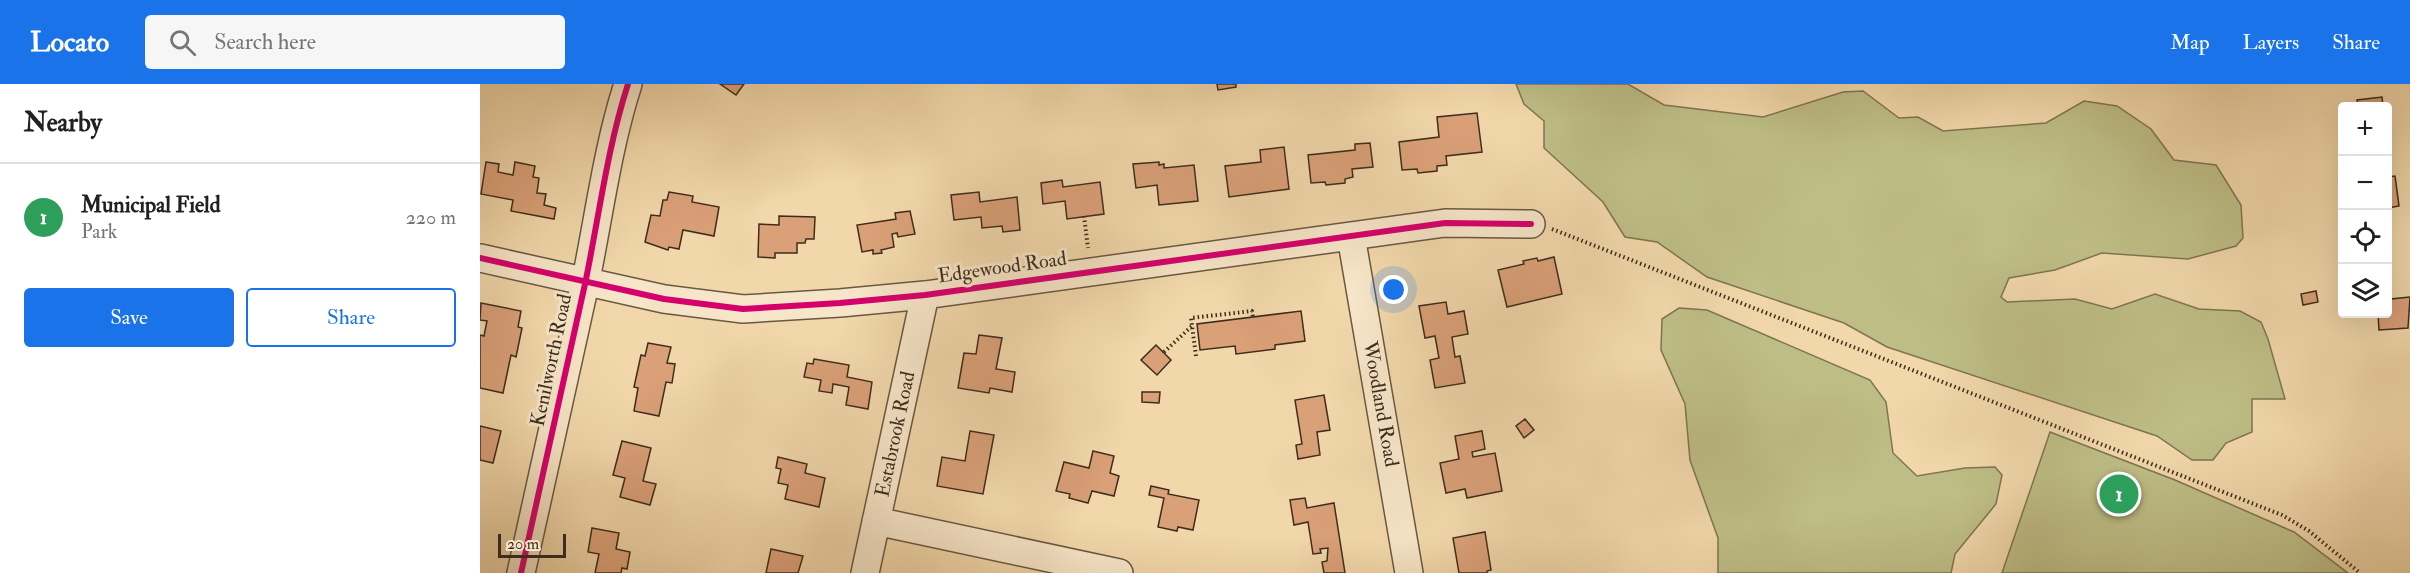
<!DOCTYPE html>
<html lang="en">
<head>
<meta charset="utf-8">
<style>
	:root { --surface:#fff; --page:#f6f6f6; --text:#202124; --muted:#757577; --line:#e0e0e0; --accent:#1a73e8 }
	body { margin:0; font-family:"IM FELL Double Pica",serif; background:var(--page); color:var(--text) }
	.controls { position:absolute; right:18px; top:18px; display:grid; overflow:hidden; border-radius:6px; box-shadow:0 6px 24px #0002 }
	.controls button { width:54px; height:54px; display:grid; place-items:center; padding:0; border:0; border-bottom:2px solid var(--line); background:var(--surface); color:var(--text); font:30px sans-serif }
	.scale { position:absolute; left:18px; bottom:15px; width:68px; box-sizing:border-box; padding-left:6px; border:3px solid #3e2d1d; border-top:0; font-size:16px; line-height:21px; white-space:nowrap; color:#3e2d1d; -webkit-text-stroke:4px #f6e5c8; paint-order:stroke }
	.you { position:absolute; left:914px; top:206px; width:21px; height:21px; margin:-15px; border:4px solid #fff; border-radius:50%; background:#1a73e8; box-shadow:0 0 0 9px #1a73e833 }
	.badge { display:grid; place-items:center; width:39px; height:39px; border-radius:50%; background:var(--accent); color:#fff; font-size:20px; font-weight:700 }
	.pin { position:absolute; translate:-50% -50%; border:3px solid #fff; box-shadow:0 2px 6px #0006 }
	.list { margin:0; padding:0; list-style:none }
	h2 { display:flex; justify-content:space-between; align-items:center; height:78px; margin:0; padding:0 24px; font-size:26px }
	h2 small { font-size:20px; font-weight:400; color:var(--muted) }
	.list li { display:grid; grid-template-columns:39px 1fr auto; gap:18px; align-items:center; box-sizing:border-box; height:108px; padding:0 24px; border-top:2px solid var(--line) }
	.list b { display:block; font-size:22px; white-space:nowrap }
	.list p { margin:0; font-size:20px; white-space:nowrap; color:var(--muted) }
	.list em { font-size:20px; font-style:normal; color:var(--muted) }
	.actions { display:flex; gap:12px; padding:18px 24px }
	.actions a { flex:1; padding:14px 0; border:2px solid var(--accent); border-radius:6px; text-align:center; font-size:21px; color:var(--accent) }
	.actions .main { background:var(--accent); color:#fff }
	.icon { flex:none; width:33px; height:33px; fill:none; stroke:currentColor; stroke-width:2; stroke-linecap:round; stroke-linejoin:round }
	.map { position:relative; flex:none; width:1930px; height:489px; overflow:hidden }
	header { display:flex; align-items:center; gap:36px; box-sizing:border-box; height:84px; padding:0 30px; background:var(--accent); color:#fff }
	header strong { font-size:28px }
	nav { display:flex; gap:33px; margin-inline-start:auto; font-size:21px }
	.search { width:420px; height:54px; background:var(--page); display:flex; align-items:center; gap:15px; box-sizing:border-box; padding:0 21px; border-radius:6px; color:var(--muted); font-size:22px }
	main { display:flex }
	aside { flex:1; background:var(--surface) }
	.map>svg:first-child { display:block }
	.green { fill:#bebd86; stroke:#7e7552; stroke-width:1.5 }
	.building { fill:#daa078; stroke:#3e2d1d; stroke-width:1.5 }
	.lines { fill:none; stroke-linecap:round; stroke-linejoin:round }
	.minor-casing { stroke:#6b5840; stroke-width:30 }
	.path { stroke:#3e2d1d; stroke-width:4; stroke-dasharray:1.5 3; stroke-linecap:butt }
	.minor { stroke:#f6e5c8; stroke-width:27 }
	.cycleway-casing { stroke:#f6e5c8; stroke-width:10 }
	.cycleway { stroke:#d6006c; stroke-width:6 }
	.labels { text-anchor:middle; dominant-baseline:central; stroke-width:6; stroke-linejoin:round; paint-order:stroke }
	.street-label { font-size:20px; fill:#3e2d1d; stroke:#f6e5c8 }
</style>
</head>
<body>
<header>
<strong>Locato</strong>
<div class="search"><svg class="icon" aria-label="search" viewBox="0 0 24 24"><circle cx="10" cy="10" r="6"/><path d="M15 15l6 6"/></svg>Search here</div>
<nav><a>Map</a><a>Layers</a><a>Share</a></nav>
</header>
<main>
<aside>
<h2>Nearby<small></small></h2>
<ul class="list">
<li><span class="badge" style="background:#2e9e5b">1</span><div><b>Municipal Field</b><p>Park</p></div><em>220 m</em></li>
</ul>
<div class="actions"><a class="main">Save</a><a>Share</a></div>
</aside>
<div class="map">
<svg width="1930" height="489" viewBox="0 0 1930 489">
	<rect width="100%" height="100%" fill="#f1d7aa"/>
	<filter id="stains"><feTurbulence type="fractalNoise" baseFrequency=".00333" numOctaves="4"/><feColorMatrix values="0 0 0 0 .2 0 0 0 0 .09 0 0 0 0 .02 0 0 0 .5 -.17"/></filter>
	<radialGradient id="worn" r=".72"><stop offset=".6" stop-color="#630" stop-opacity="0"/><stop offset="1" stop-color="#630" stop-opacity=".3"/></radialGradient>
	<path class="green" d="M1036 0H1148L1184 21 1283 33 1363 8 1383 7 1419 34 1438 33 1463 47 1566 39 1604 17 1637 22 1671 45 1694 76 1736 81 1761 121 1763 154 1756 162 1708 175 1622 169 1575 186 1529 194 1521 213 1527 218 1595 215 1632 225 1675 210 1719 225 1760 227 1781 238 1788 255 1805 315H1772V348L1746 359 1733 376H1712L1677 352 1407 263 1364 239 1227 193 1177 158 1145 153 1123 118 1064 64V37L1044 20Z
		M1199 224 1227 226 1390 296 1406 318 1413 369 1437 392 1485 384 1515 383 1522 391 1516 420 1475 470 1471 489H1238V454L1210 376 1205 320 1181 266 1182 235Z
		M1570 348 1695 396 1814 448 1868 489H1522Z"/>
	<path class="building" d="M240 0H264L256 11Z
		M737 0H756V3L738 6Z
		M1902 13 1903 22H1878L1877 16Z
		M997 29 1002 68 966 72 967 81 957 82V87L938 89 937 85 922 86 919 58 959 53 957 33Z
		M890 59 893 83 872 85 873 93 865 95V99L846 101 845 98 831 99 828 71 875 66V60Z
		M804 63 809 105 749 113 745 82 781 78 780 66Z
		M6 78 19 80 18 88 33 91 35 78 55 82 53 93 59 94 57 109 66 110 64 121 76 124 74 135 31 127 33 116 1 110Z
		M679 78V81L684 80V84L714 81 718 117 679 121 677 101 656 104 653 80Z
		M1915 92 1919 122 1908 124V93Z
		M582 96 583 103 620 98 624 130 587 135 585 117 563 120 561 99Z
		M189 108 213 112 212 118 239 123 234 152 203 146 199 165 189 163 188 166 165 158 171 131 180 132 183 116H187Z
		M499 108 500 118 537 113 540 146 523 148 522 142 502 144 501 133 474 136 471 111Z
		M430 127 435 150 418 153 417 149 412 150 414 163 401 166 402 169 393 170V166L382 168 377 141 416 135 415 129Z
		M299 132 335 133 334 155H326L325 159H317V169H295V174L278 173 279 140 299 141Z
		M1074 173 1082 210 1027 223 1018 186 1044 180 1043 177 1057 174 1058 177Z
		M1836 207 1838 218 1823 221 1821 210Z
		M1930 213 1928 244 1899 246 1898 230H1908V224L1911 223V215Z
		M966 218 968 230 984 227 988 250 972 253 975 273 980 272 985 299 955 304 950 276 959 274 955 252 945 254 939 222Z
		M1 219 41 227 38 243 42 244 36 273 31 271 23 309 0 304V251L4 252 7 237 0 236Z
		M821 227 825 257 795 261V265L756 270 755 262 720 266 717 240Z
		M499 251 522 254 516 285 535 288 532 308 510 304 509 309 478 304 484 269 496 270Z
		M168 259 191 263 187 279 195 280 192 299 186 298 179 332 154 327 158 304 154 303 161 271 165 272Z
		M676 261 691 276 677 291 661 276Z
		M334 275 369 281 367 293 392 298 388 325 366 321 369 303 353 300 352 309 339 307 341 296 324 293 327 279 333 280Z
		M662 308H680L679 319 662 318Z
		M844 311 850 346 837 348 840 371 818 375 816 361 822 360 815 316Z
		M1045 335 1054 346 1044 354 1036 342Z
		M0 342 21 347 13 379 0 376Z
		M490 347 514 351 503 410 457 402 462 373 485 377Z
		M1002 347 1005 365 992 368 993 373 1015 369 1022 407 987 414 985 405 966 409 960 379 979 375 975 352Z
		M142 357 171 364 163 397 176 400 170 421 140 413 145 394 133 391Z
		M613 367 634 372 630 389 639 392 634 412 612 407 608 419 589 414 590 410 576 407 584 378 609 384Z
		M298 373 327 380 325 389 345 394 339 423 305 415 308 401 298 399 301 385 296 384Z
		M671 402 689 406 688 410 719 416 713 446 698 443 697 447 678 443 684 414 669 411Z
		M825 414 827 424 854 419 865 489H844L842 478 847 477 848 464 840 465 841 469 833 470 828 438 814 441 810 416Z
		M112 444 139 449 136 465 150 468 147 485 142 484 141 489H115L119 470 108 468Z
		M1005 448 1011 486 1007 487V489H979L973 454Z
		M291 465 323 472 318 489H286Z"/>
	<g class="lines">
		<g class="minor-casing">
			<path id="minor" d="M871 152 929 489
				M0 174 184 215 263 225 360 219 445 211 965 139 1051 140
				M396 437 639 489
				M41 489C62 393 84 297 105 200 119 133 127 65 148 0
				M385 489 445 211"/>
		</g>
		<path class="path" d="M604 132 608 164
			M1072 145 1802 431 1829 447 1880 489
			M684 268 712 242
			M716 272 711 234 772 227 773 233"/>
		<use href="#minor" class="minor"/>
		<g class="cycleway-casing">
			<path id="cycleway" d="M0 174 184 215 263 225 360 219 445 211 965 139 1051 140
				M41 489C62 393 84 297 105 200 119 133 127 65 148 0"/>
		</g>
		<use href="#cycleway" class="cycleway"/>
	</g>
	<g class="labels">
		<g class="street-label">
			<text transform="translate(522 183) rotate(-8)">Edgewood Road</text>
			<text transform="translate(71 276) rotate(-78)">Kenilworth Road</text>
			<text transform="translate(901 320) rotate(80)">Woodland Road</text>
			<text transform="translate(415 350) rotate(-78)">Estabrook Road</text>
		</g>
	</g>
	<rect width="100%" height="100%" filter="url(#stains)"/>
	<rect width="100%" height="100%" fill="url(#worn)"/>
</svg>
<div class="controls">
<button>+</button>
<button>−</button>
<button><svg class="icon" aria-label="locate" viewBox="0 0 24 24"><circle cx="12" cy="12" r="6"/><path d="M12 2v4M12 18v4M2 12h4M18 12h4"/></svg></button>
<button><svg class="icon" aria-label="layers" viewBox="0 0 24 24"><path d="M12 4l9 5-9 5-9-5zM3 14l9 5 9-5"/></svg></button>
</div>
<div class="scale">20 m</div>
<div class="you"></div>
<div class="pin badge" style="left:1639px;top:410px;background:#2e9e5b">1</div>
</div>
</main>
</body>
</html>
